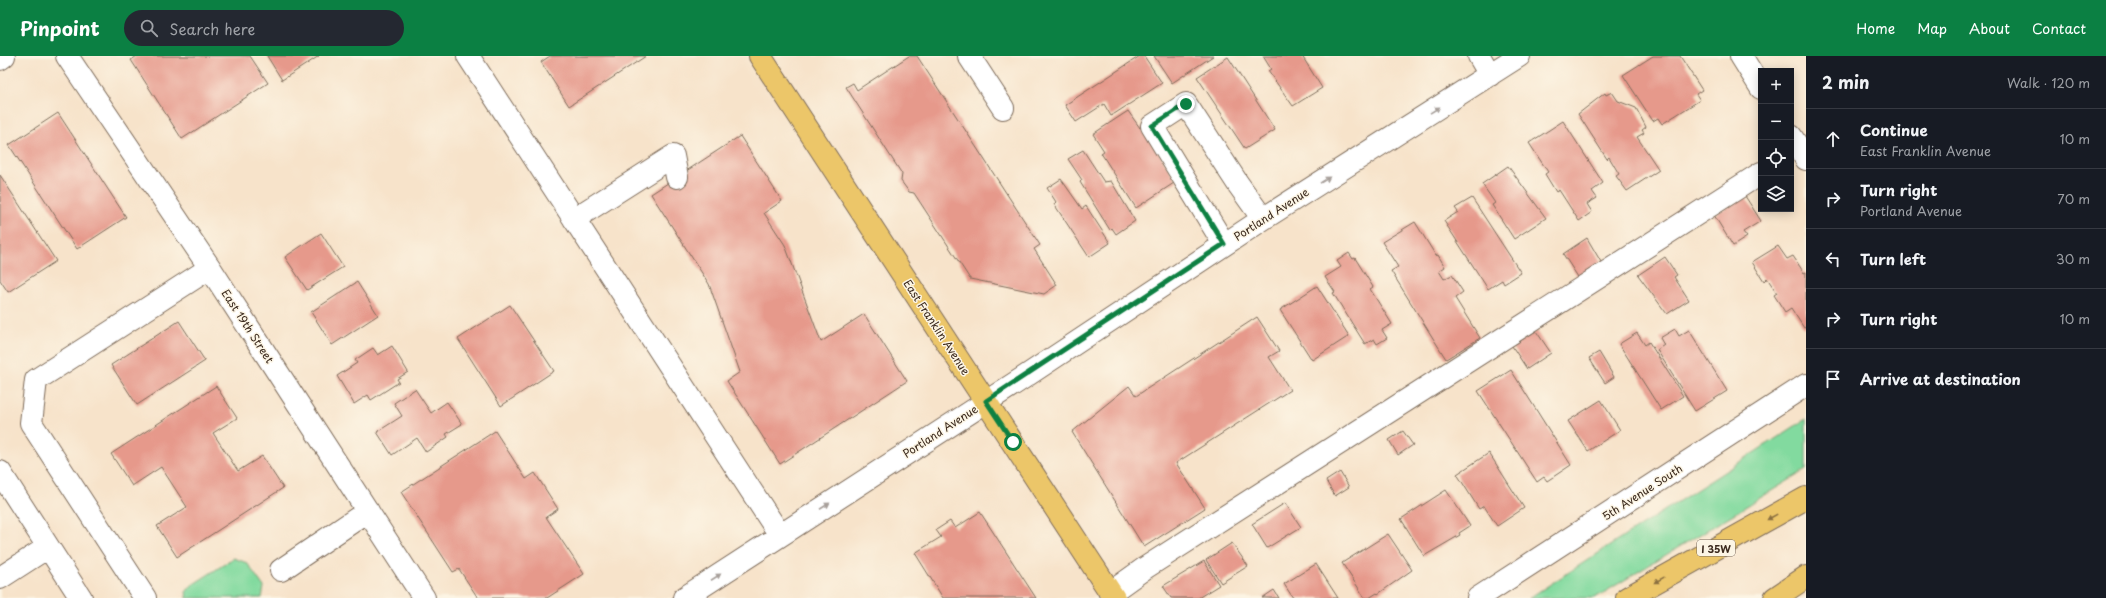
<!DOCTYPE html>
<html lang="en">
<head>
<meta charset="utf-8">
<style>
	:root { --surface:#171b24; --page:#242831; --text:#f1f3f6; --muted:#9ea1a6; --line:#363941; --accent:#0b8043 }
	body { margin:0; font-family:"Playpen Sans",sans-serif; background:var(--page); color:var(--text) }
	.controls { position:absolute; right:12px; top:12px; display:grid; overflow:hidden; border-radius:0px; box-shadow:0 2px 10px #0003 }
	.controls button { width:36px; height:36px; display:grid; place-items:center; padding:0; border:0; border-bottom:1px solid var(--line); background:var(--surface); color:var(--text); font:20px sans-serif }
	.stop { position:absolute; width:12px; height:12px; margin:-9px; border:3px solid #0b8043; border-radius:50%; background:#fff }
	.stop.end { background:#0b8043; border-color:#fff; box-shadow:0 1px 4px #0008 }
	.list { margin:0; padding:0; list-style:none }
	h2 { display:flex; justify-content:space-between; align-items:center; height:52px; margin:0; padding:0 16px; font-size:17px }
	h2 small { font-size:13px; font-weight:400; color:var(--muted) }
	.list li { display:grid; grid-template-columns:26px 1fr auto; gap:12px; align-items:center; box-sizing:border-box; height:60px; padding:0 16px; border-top:1px solid var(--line) }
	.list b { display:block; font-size:15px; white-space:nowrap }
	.list p { margin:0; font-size:13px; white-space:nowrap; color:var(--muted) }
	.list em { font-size:13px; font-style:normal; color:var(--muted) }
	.icon { flex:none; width:22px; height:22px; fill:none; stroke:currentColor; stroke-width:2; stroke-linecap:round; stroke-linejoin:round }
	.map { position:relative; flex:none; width:1806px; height:542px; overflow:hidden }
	header { display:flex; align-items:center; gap:24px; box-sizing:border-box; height:56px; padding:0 20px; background:var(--accent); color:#fff }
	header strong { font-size:19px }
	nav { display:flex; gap:22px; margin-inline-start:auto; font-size:14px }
	.search { width:280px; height:36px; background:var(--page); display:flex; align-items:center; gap:10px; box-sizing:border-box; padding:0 14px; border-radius:22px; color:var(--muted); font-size:15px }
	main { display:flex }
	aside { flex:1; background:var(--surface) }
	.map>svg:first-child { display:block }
	.green { fill:#82da9f; stroke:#5e825e }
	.building { fill:#e6998b }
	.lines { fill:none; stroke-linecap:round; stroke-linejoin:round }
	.minor-casing { stroke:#7d6b5a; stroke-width:24 }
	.major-casing { stroke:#7d6b5a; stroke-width:24 }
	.highway-casing { stroke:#7d6b5a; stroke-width:24 }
	.minor { stroke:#fff; stroke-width:22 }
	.major { stroke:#ecc669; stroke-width:22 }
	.highway { stroke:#ecc669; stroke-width:22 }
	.oneway { fill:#a79f9a }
	.oneway2 { fill:#8b7040 }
	.route { stroke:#0b8043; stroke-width:5 }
	.labels { text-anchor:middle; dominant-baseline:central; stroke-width:3; stroke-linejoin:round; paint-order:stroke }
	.shield { fill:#fcf5e5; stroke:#75675a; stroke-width:1 }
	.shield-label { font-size:10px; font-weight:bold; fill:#3b2a1e }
	.street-label { font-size:11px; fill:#3b2a1e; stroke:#fcf5e5 }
</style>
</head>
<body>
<header>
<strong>Pinpoint</strong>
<div class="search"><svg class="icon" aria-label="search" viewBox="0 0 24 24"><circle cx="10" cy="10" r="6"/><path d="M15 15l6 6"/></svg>Search here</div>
<nav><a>Home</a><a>Map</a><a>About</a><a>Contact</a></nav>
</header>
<main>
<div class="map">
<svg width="1806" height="542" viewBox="0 0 1806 542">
	<rect width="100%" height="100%" fill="#fcf5e5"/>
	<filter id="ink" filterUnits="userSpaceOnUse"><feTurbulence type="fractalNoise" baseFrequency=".025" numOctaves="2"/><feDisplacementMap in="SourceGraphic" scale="8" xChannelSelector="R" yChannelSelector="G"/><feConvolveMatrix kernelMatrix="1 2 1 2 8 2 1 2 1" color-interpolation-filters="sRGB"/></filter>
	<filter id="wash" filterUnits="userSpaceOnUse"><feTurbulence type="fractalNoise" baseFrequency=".012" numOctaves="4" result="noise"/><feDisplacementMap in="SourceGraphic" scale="16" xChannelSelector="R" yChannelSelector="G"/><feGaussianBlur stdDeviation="0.9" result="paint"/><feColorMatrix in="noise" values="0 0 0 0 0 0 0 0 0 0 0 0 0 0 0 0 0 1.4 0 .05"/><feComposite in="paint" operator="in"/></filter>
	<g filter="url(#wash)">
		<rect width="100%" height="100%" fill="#f7e3ca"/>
		<path class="green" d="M1806 363V414L1595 542H1529Z
			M234 502 247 507 264 531 262 542H187L186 536 192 529Z"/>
		<g id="blocks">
			<path class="building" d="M137 0H250L268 27 182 83 131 4Z
				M267 0H319L282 24Z
				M550 0H646L569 50 541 6Z
				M909 0H917L1040 189 1034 193 1057 229 1044 238 970 223 914 137 909 136 901 125 902 118 846 31 853 27 857 34Z
				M1140 0H1144L1162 27 1111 60 1104 48 1076 66 1065 49Z
				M1154 0H1213L1172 27Z
				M1263 0H1302L1322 32 1293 50 1268 15 1271 13Z
				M1653 0H1680L1702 34 1696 38 1700 44 1662 68 1658 62 1653 65 1623 19Z
				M1228 1 1275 74 1245 93 1197 21Z
				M1612 36 1618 45 1636 52 1646 71 1642 74 1644 77 1637 81 1659 114 1627 135 1616 120 1619 118 1609 101 1607 103 1578 58 1605 37 1606 39Z
				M1128 55 1140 72 1142 71 1177 125 1136 152 1101 97 1104 95 1093 78Z
				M58 57 126 161 77 193 9 89Z
				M1563 65 1603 127 1592 135 1597 142 1587 148 1592 156 1579 165 1559 134 1556 136 1545 118 1548 116 1529 87Z
				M740 80 782 145 764 157 785 189 821 286 864 258 907 325 780 408 727 325 740 316 709 228 651 138Z
				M1083 94 1104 126 1111 125 1135 165 1116 178 1112 172 1110 174 1080 126 1082 124 1068 103Z
				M1508 110 1546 162 1514 183 1492 149 1495 147 1482 128Z
				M0 119 56 205 8 236 0 224Z
				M1061 123 1082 153 1086 150 1110 187 1089 201 1054 148 1056 146 1047 132Z
				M1745 140 1761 165 1743 176 1747 181 1733 190 1714 159Z
				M1472 142 1521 217 1504 228 1502 224 1488 233 1444 165 1458 156 1455 152Z
				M1415 166 1436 200 1438 199 1445 211 1439 215 1444 223 1452 219 1463 236 1455 242 1480 282 1446 303 1391 215 1398 211 1382 186Z
				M321 177 343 211 307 234 285 201Z
				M1587 182 1601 206 1578 221 1563 198Z
				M1778 190 1787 203 1793 200 1804 217 1806 216V271L1804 272 1791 252 1785 256 1774 239 1777 237 1767 222 1764 225 1752 206Z
				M1349 197 1353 203 1355 202 1373 231 1370 233 1392 268 1382 274 1387 282 1377 288 1374 283 1365 288 1333 237 1335 236 1325 221 1341 211 1337 205Z
				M1665 201 1677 219 1674 221 1689 244 1667 258 1638 219Z
				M357 226 378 259 332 289 311 256Z
				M1317 230 1349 280 1312 304 1280 254Z
				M510 249 554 315 501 350 458 283Z
				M1257 261 1279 295 1269 301 1290 334 1176 407 1205 452 1144 491 1072 376 1129 330 1136 340Z
				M179 265 205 305 137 349 111 309Z
				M1675 273 1679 280 1689 274 1727 335 1695 355 1657 294 1664 289 1660 282Z
				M1536 275 1551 297 1527 313 1512 290Z
				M1637 277 1645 289 1649 286 1683 340 1661 354 1619 288Z
				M392 290 408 316 397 323 399 326 371 344 368 339 354 348 337 320 357 307 355 304 373 292 378 299Z
				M1599 296 1614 321 1605 327 1589 302Z
				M1511 314 1571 409 1547 425 1544 421 1537 426 1478 335Z
				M216 330 237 362 213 377 238 415 262 400 283 432 177 501 157 470 187 451 161 411 132 430 111 398Z
				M415 333 431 357 447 346 462 368 446 378 448 381 426 396 417 382 392 399 377 376 402 360 394 347Z
				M1601 344 1620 374 1588 395 1568 365Z
				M495 375 526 423 535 417 558 453 546 461 584 518 547 542H478L459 513 453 516 401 436Z
				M1403 375 1413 389 1398 399 1389 384Z
				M1489 397 1524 452 1497 470 1484 450 1479 453 1457 418Z
				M1340 416 1349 431 1335 440 1326 425Z
				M1446 434 1470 470 1459 477 1460 479 1424 500 1401 463Z
				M1285 447 1301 471 1267 492 1252 468Z
				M980 456 1036 542H943L915 497 941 481 936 474 950 465 955 472Z
				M1388 478 1412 514 1378 538 1377 537 1369 542H1365L1342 507Z
				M1232 487 1248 510 1221 527 1206 504Z
				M1204 505 1219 529 1198 542H1171L1163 530Z
				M1316 508 1338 542H1293L1284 528Z
				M1274 534 1279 542H1262Z"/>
		</g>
	</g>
	<g filter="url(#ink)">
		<use href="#blocks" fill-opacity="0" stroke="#7d6b5a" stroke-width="1"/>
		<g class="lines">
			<g class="minor-casing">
				<path id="minor" d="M67 0 210 212 424 542
					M468 0 780 479
					M969 0 1003 52
					M1479 0 1490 19
					M1741 0 1761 32
					M0 3 4 0
					M1791 80 1806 103
					M574 163 673 100 677 121
					M1224 188 1152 70 1186 48 1238 128 1263 163
					M0 416 81 542
					M281 514 368 455
					M0 522 48 491
					M1110 537 1145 512 1761 117
					M145 542 31 367 36 324 210 212
					M684 542 1023 322 1263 163 1519 0
					M1478 542 1806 329"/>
			</g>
			<g class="major-casing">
				<path id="major" d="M760 0 1114 542"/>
			</g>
			<g class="highway-casing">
				<path id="highway" d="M1627 542 1806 442
					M1775 542 1806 521"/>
			</g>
			<use href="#minor" class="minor"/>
			<use href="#major" class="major"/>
			<use href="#highway" class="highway"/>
		</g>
		<defs><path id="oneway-solid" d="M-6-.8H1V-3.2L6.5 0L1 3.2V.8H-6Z"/></defs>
		<g class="oneway">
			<use href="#oneway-solid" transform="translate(1435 54) rotate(-32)"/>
			<use href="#oneway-solid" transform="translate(1325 124) rotate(-32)"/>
			<use href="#oneway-solid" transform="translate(825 450) rotate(-33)"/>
			<use href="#oneway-solid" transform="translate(716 521) rotate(-33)"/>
		</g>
		<g class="oneway2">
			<use href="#oneway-solid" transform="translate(1772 461) rotate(151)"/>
			<use href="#oneway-solid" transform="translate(1659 524) rotate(151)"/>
		</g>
	</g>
	<g class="lines" filter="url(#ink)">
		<path class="route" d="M1013 386 986 345 1224 188 1152 70 1186 48"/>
	</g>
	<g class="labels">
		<rect class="shield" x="1697" y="484" width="38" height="16" rx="3"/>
		<g class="shield-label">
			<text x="1716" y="492">I 35W</text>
		</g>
		<g class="street-label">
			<text transform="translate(1271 158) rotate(-33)">Portland Avenue</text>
			<text transform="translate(248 270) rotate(57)">East 19th Street</text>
			<text transform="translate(937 271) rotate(57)">East Franklin Avenue</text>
			<text transform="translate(940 375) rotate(-33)">Portland Avenue</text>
			<text transform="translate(1642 436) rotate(-33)">5th Avenue South</text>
		</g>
	</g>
</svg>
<div class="controls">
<button>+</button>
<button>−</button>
<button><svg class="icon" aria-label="locate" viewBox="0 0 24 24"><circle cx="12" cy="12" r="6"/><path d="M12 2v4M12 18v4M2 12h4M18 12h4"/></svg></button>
<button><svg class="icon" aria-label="layers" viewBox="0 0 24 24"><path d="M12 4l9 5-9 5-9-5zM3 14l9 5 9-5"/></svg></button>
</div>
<div class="stop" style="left:1013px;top:386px"></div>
<div class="stop end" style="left:1186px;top:48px"></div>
</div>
<aside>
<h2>2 min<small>Walk · 120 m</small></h2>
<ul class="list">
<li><svg class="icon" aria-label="ahead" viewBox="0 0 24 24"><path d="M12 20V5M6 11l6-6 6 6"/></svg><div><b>Continue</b><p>East Franklin Avenue</p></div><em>10 m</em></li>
<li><svg class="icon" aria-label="right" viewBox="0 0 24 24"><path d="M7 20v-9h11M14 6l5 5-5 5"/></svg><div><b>Turn right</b><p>Portland Avenue</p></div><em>70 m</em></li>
<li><svg class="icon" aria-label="left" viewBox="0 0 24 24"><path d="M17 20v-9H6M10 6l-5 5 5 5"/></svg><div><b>Turn left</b></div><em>30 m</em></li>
<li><svg class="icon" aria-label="right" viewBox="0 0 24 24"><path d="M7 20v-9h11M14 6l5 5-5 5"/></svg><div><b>Turn right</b></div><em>10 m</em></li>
<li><svg class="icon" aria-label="arrive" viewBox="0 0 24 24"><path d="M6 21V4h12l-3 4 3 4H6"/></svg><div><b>Arrive at destination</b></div></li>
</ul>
</aside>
</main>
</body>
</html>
